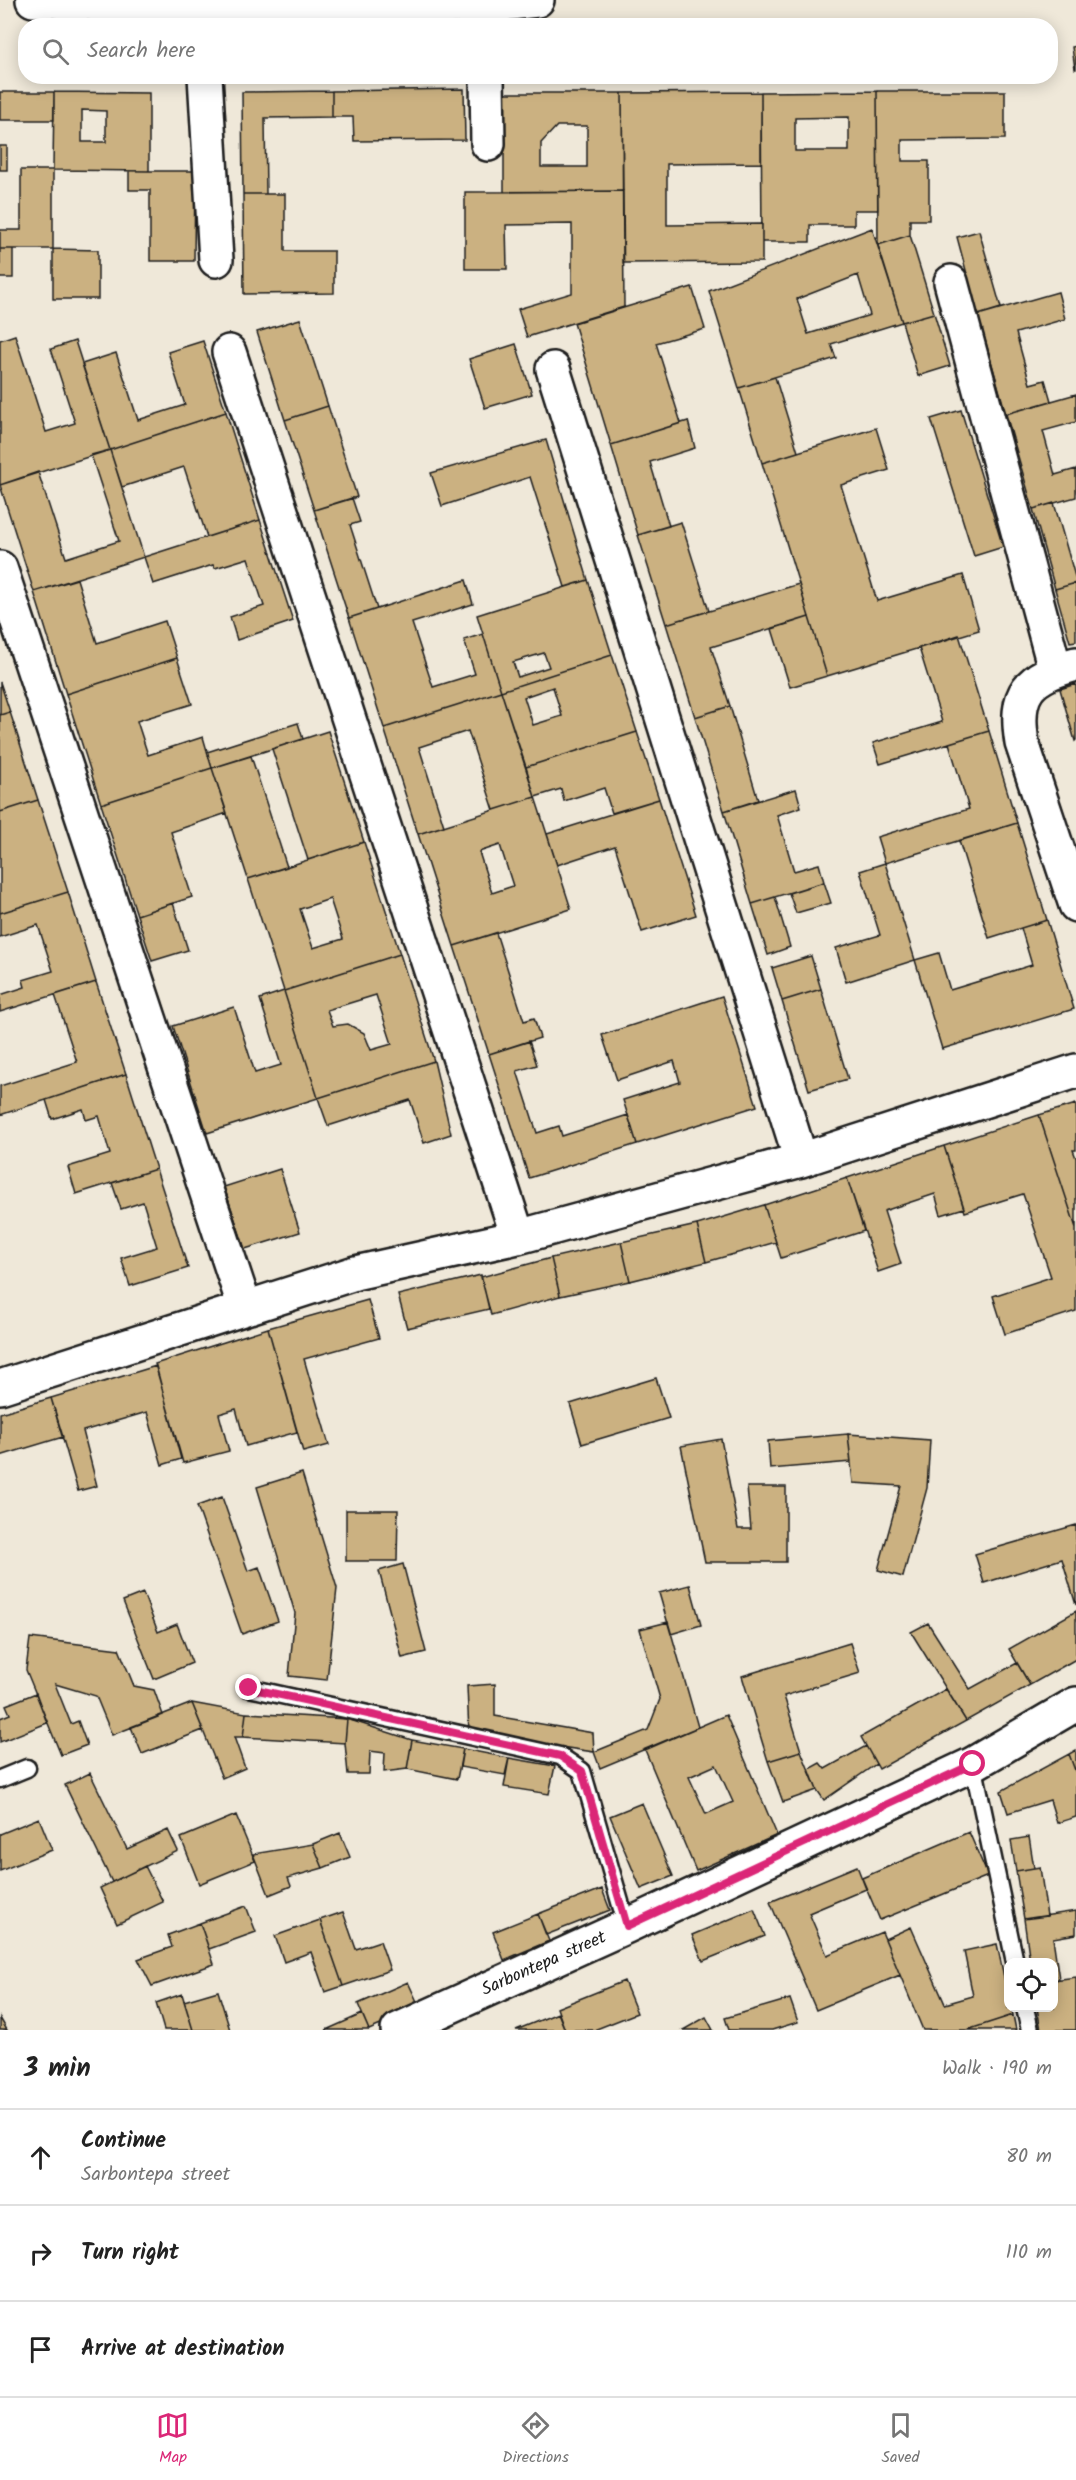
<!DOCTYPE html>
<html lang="en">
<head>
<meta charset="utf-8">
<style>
	:root { --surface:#fff; --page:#f2f2f2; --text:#222; --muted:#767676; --line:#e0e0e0; --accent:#db2777 }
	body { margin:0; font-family:Kalam,sans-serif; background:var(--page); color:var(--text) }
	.controls { position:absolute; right:18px; bottom:18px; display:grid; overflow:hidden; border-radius:12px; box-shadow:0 3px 15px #0003 }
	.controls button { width:54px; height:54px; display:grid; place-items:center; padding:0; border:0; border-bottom:2px solid var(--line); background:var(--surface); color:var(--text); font:30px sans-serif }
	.stop { position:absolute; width:18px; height:18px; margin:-14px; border:4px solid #db2777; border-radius:50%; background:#fff }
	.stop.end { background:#db2777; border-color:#fff; box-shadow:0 2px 6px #0008 }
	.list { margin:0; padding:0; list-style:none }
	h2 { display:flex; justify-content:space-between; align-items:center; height:78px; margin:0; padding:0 24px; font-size:26px }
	h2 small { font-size:20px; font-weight:400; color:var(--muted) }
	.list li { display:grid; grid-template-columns:39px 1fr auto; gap:18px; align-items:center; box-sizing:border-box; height:96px; padding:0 24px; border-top:2px solid var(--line) }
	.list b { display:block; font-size:22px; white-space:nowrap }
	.list p { margin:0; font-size:20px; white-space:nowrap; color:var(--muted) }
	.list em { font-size:20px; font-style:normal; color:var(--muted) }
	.icon { flex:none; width:33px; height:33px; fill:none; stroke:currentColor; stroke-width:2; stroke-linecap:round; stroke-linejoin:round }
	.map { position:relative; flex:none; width:1076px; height:2030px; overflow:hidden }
	.search { position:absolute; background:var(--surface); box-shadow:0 3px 15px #0003; left:18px; right:18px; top:18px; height:66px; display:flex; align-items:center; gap:15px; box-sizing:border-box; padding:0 21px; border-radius:24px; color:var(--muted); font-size:22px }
	.sheet { height:366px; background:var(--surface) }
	nav { display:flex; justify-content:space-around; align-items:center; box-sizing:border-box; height:84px; border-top:2px solid var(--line); background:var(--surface); font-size:16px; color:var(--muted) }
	nav a { display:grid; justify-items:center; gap:3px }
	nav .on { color:var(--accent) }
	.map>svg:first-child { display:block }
	.building { fill:#cbb181; stroke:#1c1c1c; stroke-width:1.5; fill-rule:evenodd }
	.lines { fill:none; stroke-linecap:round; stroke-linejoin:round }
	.lane-casing { stroke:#1c1c1c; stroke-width:21 }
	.street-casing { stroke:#1c1c1c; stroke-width:38 }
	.secondary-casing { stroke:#1c1c1c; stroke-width:38 }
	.lane { stroke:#fff; stroke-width:16 }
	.street { stroke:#fff; stroke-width:33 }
	.secondary { stroke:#fff; stroke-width:33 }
	.route { stroke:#db2777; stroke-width:8 }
	.labels { text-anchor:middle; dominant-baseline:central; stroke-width:4.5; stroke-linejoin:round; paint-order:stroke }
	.street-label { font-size:18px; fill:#1c1c1c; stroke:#fff }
</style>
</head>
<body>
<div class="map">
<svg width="1076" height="2030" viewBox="0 0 1076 2030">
	<rect width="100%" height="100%" fill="#efe8d9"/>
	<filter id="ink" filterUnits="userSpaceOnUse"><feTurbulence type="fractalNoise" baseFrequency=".0167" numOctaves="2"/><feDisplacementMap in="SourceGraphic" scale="12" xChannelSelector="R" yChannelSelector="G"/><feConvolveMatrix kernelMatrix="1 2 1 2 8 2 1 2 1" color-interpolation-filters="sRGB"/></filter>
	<g filter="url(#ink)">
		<path class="building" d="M1076 46V69H1075L1072 47Z
			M464 89 465 140 354 141 353 117H332V91Z
			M332 91V117L265 118 266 194H243L242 92Z
			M877 91 878 210H854V225H810V242H762L761 92ZM849 117V151H795V118Z
			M877 91H1005V139L902 140V161H929V220H910V235L878 245Z
			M0 92H54V120H0Z
			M54 92 149 93V171L53 170ZM82 110 106 111V142H82Z
			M761 92V163L667 164V225L762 224V262L623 263 622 93Z
			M504 93H622L623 191 504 192ZM557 126H587V167H541V143Z
			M0 146H7V170H0Z
			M21 170H53V249H0V230H21Z
			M129 171H195L194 261H150V190H129Z
			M623 191 624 307 527 337 518 309 572 293V224L506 225 507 269H465V192Z
			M243 194H285V251H334V293L244 294Z
			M872 228 902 322 831 344 836 358 739 388 709 291ZM858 275 870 315 808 334 797 299Z
			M979 231 1001 308 978 315 957 237Z
			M910 235 934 313 902 322 878 245Z
			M0 249H13V278H0Z
			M53 249 98 250V299H53Z
			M692 287 705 329 656 343 681 423 611 445 574 323Z
			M1058 292 1065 319 1016 333 1030 384 1045 380 1051 401 1006 414 978 315Z
			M934 313 950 366 918 376 902 322Z
			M300 319 328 406 285 420 257 332Z
			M15 335 46 432 75 423 51 349 75 341 110 450 0 485V340Z
			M203 341 226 412 110 450 82 364 116 353 138 420 185 405 168 352Z
			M516 344 532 394 485 408 469 359Z
			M775 377 798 452 762 463 739 388Z
			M1076 394V422L1043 431 1055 475 1076 469V497L1033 509 1006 414Z
			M328 406 357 497 314 510 285 420Z
			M961 410 1003 547 974 556 931 419Z
			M226 412 260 520 207 537 184 467 122 487 110 450Z
			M688 421 695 448 650 462 669 526 638 535 611 445Z
			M876 428 889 470 841 485 877 601 963 575 979 630 827 676 762 463Z
			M546 440 588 580 565 587 530 477 442 506 431 473Z
			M110 450 144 557 34 592 0 485 38 472 66 558 119 541 91 455Z
			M352 498 360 522 350 525 377 609 349 618 314 510Z
			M1054 503 1076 580V583L1055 589 1033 509Z
			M260 520 293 621 237 640 230 617 264 606 248 558 215 568 213 565 153 584 144 557Z
			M681 522 709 611 666 624 638 535Z
			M77 579 97 643 165 621 177 658 66 694 34 592Z
			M466 580 473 604 412 623 433 687 475 674 464 640 483 634 501 691 384 728 349 618Z
			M588 580 612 655 501 691 477 615ZM544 653 549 667 518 677 513 662Z
			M1076 583V641L1070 642 1055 589Z
			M799 584 809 617 711 647 730 706 695 717 666 624Z
			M809 617 827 676 790 687 772 629Z
			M959 635 989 731 880 764 873 743 942 722 919 648Z
			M612 655 637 732 526 767 501 691ZM553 687 562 716 533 725 524 697Z
			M177 658 192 704 137 721 148 755 203 737 212 768 101 804 66 694Z
			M0 682 10 712 0 715Z
			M1076 684V740L1075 741 1060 689Z
			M501 691 535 797 494 810 468 731 419 747 444 826 418 834 384 728Z
			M730 706 758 800 724 811 695 717Z
			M10 712 38 800 0 812V715Z
			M298 723 303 739 212 768 207 752Z
			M328 731 364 842 308 860 272 749Z
			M989 731 1017 823 885 863 877 837 969 809 949 743Z
			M637 732 659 799 612 813 604 788 564 801 561 789 535 797 526 767Z
			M251 756 287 867 248 879 212 768Z
			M212 768 227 813 171 832 192 897 137 915 101 804Z
			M796 789 801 807 777 815 794 871 819 864 824 882 752 904 724 811Z
			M535 797 571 909 454 946 418 834ZM500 845 513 886 492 893 479 852Z
			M659 799 696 915 642 932 615 846 557 865 547 834Z
			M38 800 68 892 0 913V812Z
			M1017 823 1047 920 989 938 959 841Z
			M364 842 400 954 284 991 248 879ZM330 899 343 939 313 948 300 909Z
			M885 863 915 960 846 982 836 948 880 935 860 871Z
			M824 882 831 903 796 913 789 893Z
			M68 892 96 982 0 1012V995L25 987 23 980 53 971 38 925 0 937V913Z
			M775 897 790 947 768 955 752 904Z
			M173 903 188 950 152 961 137 915Z
			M1047 920 1074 1009 942 1049 915 960 939 953 950 990 1032 965 1021 928Z
			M496 933 524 1021 534 1018 540 1038 489 1054 454 946Z
			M400 954 434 1061 318 1098 284 991ZM376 995 392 1044 371 1050 364 1033 348 1024 333 1026 327 1010Z
			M811 956 821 989 782 1001 772 968Z
			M96 982 126 1074 0 1115V1086L77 1062 55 995Z
			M821 989 848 1079 809 1090 782 1001Z
			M284 991 318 1098 207 1133 173 1026 234 1007 255 1073 281 1065 260 999Z
			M722 996 757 1106 637 1144 623 1100 680 1082 674 1061 617 1080 602 1035Z
			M529 1041 537 1065 517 1071 537 1133 559 1126 562 1136 628 1115 637 1144 529 1178 489 1054Z
			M434 1061 451 1134 424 1143 410 1100 328 1126 318 1098Z
			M126 1074 156 1169 76 1194 68 1167 110 1154 99 1116 86 1120 83 1109 52 1119 46 1100Z
			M1076 1104V1150H1073L1076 1158V1228L1039 1115Z
			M1039 1115 1076 1228V1311L1005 1334 993 1296 1051 1277 1023 1194 965 1212 944 1146Z
			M944 1146 964 1208 941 1215 935 1194 884 1211 901 1264 878 1272 847 1178Z
			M156 1169 188 1268 130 1286 121 1258 157 1247 143 1202 121 1209 112 1183Z
			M280 1169 300 1232 245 1249 224 1187Z
			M847 1178 864 1231 781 1258 764 1205Z
			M764 1205 776 1242 706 1262 697 1225Z
			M697 1225 706 1262 630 1281 621 1242Z
			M621 1242 630 1281 560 1296 551 1258Z
			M551 1258 560 1296 491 1315 481 1277Z
			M481 1275 489 1309 407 1328 398 1295Z
			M368 1300 379 1338 304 1359 329 1445 303 1452 268 1328Z
			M268 1328 297 1432 246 1446 236 1409 219 1414 229 1451 183 1463 155 1364Z
			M156 1366 181 1459 162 1465 147 1412 83 1431 97 1486 78 1491 51 1398Z
			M656 1378 669 1418 582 1444 570 1404Z
			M51 1398 63 1437 0 1456V1413Z
			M848 1434 851 1462 770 1469 768 1441Z
			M848 1434 930 1440 927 1488 903 1577 878 1570 901 1486 853 1483Z
			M721 1439 738 1529H751L747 1487H786V1562H705L681 1446Z
			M302 1473 337 1588 327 1680 289 1676 295 1613 257 1487Z
			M222 1497 248 1571 259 1567 278 1621 242 1634 197 1506Z
			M346 1510H398L397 1561H346Z
			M1076 1525V1605L1062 1559 984 1583 975 1554Z
			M403 1564 426 1652 402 1658 379 1571Z
			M690 1585 701 1625 671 1634 659 1593Z
			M143 1593 158 1632 177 1624 192 1663 154 1679 123 1601Z
			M1076 1611V1659L1030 1685 1009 1649Z
			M668 1622 698 1727 600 1768 594 1752 648 1730 660 1699 640 1629Z
			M928 1623 970 1689 1017 1663 1030 1685 966 1721 911 1632Z
			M30 1638 119 1649 134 1686 154 1690 163 1715 112 1735 96 1696 55 1684 71 1724 78 1721 87 1745 61 1755 26 1670Z
			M850 1643 860 1673 784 1696 801 1751 768 1761 742 1676Z
			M495 1684V1716L593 1733 594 1752 469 1733 467 1686Z
			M946 1689 966 1721 879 1769 861 1737Z
			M36 1693 47 1723 0 1742V1718L10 1714 6 1705Z
			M192 1703 203 1730 142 1754 131 1727Z
			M192 1703 246 1713 243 1737H234L245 1768 222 1778Z
			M246 1713 347 1719 345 1743 243 1737Z
			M726 1715 777 1835 696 1871 645 1750ZM716 1765 733 1802 706 1814 689 1777Z
			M347 1719 412 1740 407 1769 384 1772 385 1753 370 1751 369 1774H348L345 1743Z
			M412 1740 463 1749 457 1779 407 1769Z
			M866 1746 876 1764 824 1800 817 1790 809 1769 820 1763 825 1769Z
			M463 1749 509 1758 505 1775 460 1767Z
			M1076 1750V1773L1069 1754Z
			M801 1751 817 1790 783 1802 768 1761Z
			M1069 1754 1076 1773V1817L1057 1823 1050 1800 1008 1813 1001 1791Z
			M509 1758 555 1766 549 1794 504 1787Z
			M90 1773 127 1849 168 1830 178 1851 112 1882 65 1785Z
			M642 1803 673 1876 641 1889 610 1816Z
			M236 1815 255 1861 199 1884 181 1838Z
			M39 1818 52 1850 0 1871V1834Z
			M969 1832 988 1876 880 1920 862 1878Z
			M340 1833 350 1857 323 1868 313 1844Z
			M1029 1837 1034 1868 1016 1871 1011 1840Z
			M313 1844 323 1868 288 1878 291 1886 269 1895 253 1854Z
			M145 1866 163 1902 117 1924 100 1888Z
			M857 1866 866 1889 809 1913 827 1955 882 1932 900 1975 816 2010 770 1902Z
			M1040 1867 1047 1916 1024 1919 1016 1871Z
			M602 1889 610 1910 546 1935 538 1914Z
			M246 1906 256 1932 209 1949 200 1923Z
			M754 1909 765 1936 703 1961 692 1935Z
			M1076 1911V1934L1053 1938 1059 1979 1054 1980V1962H1030L1024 1919Z
			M343 1912 356 1949 380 1941 390 1970 343 1986 320 1920Z
			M538 1914 549 1941 504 1960 493 1932Z
			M320 1920 343 1986 325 1992 311 1952 284 1962 275 1936Z
			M200 1923 214 1964 152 1986 138 1959 172 1947 168 1935Z
			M911 1927 945 2004 973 1996 964 1951 997 1944 1008 1996V2008H1011L1013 2015 967 2030H923L885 1939Z
			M1076 1977V2030H1041L1037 2008H1054V1980Z
			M624 1981 637 2013 594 2030H565L557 2008Z
			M408 1982 420 2008 369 2030 358 2004Z
			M218 1991 230 2030H193L184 2001Z
			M182 1994 193 2030H164L156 2003Z
			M790 1999 798 2022 772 2030H729L725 2018Z
			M558 2013 565 2030H516Z
			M362 2014 369 2030H326Z
			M1013 2015 1016 2030H967Z
			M706 2017 713 2030H683Z
			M0 2018 7 2030H0Z"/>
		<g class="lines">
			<g class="lane-casing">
				<path id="lane" d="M249 1688 560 1756 582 1771 627 1926
					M973 1764 1015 1962
					M0 1779 27 1768
					M1025 2008 1030 2030"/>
			</g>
			<g class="street-casing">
				<path id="street" d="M33 0 200 10 485 6 537 0
					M205 76 216 260
					M487 76 488 144
					M951 282 1055 669
					M229 352 518 1237
					M553 369 801 1160
					M0 568 245 1308
					M1076 664C1027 677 1014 693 1022 743L1076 905
					M0 1387 355 1273 518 1237 801 1160 1076 1071"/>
			</g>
			<g class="secondary-casing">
				<path id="secondary" d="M398 2030 627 1926 973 1764 1076 1704"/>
			</g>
			<use href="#lane" class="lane"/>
			<use href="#street" class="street"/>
			<use href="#secondary" class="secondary"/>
		</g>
	</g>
	<g class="lines" filter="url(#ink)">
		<path class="route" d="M249 1688 560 1756 582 1771 627 1926 973 1764"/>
	</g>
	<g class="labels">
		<g class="street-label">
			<text transform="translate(544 1964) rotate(-24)">Sarbontepa street</text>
		</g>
	</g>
</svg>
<div class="controls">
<button><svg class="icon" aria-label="locate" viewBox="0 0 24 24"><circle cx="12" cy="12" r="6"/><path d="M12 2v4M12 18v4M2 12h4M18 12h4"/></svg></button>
</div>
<div class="stop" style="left:973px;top:1764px"></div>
<div class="stop end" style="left:249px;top:1688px"></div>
<div class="search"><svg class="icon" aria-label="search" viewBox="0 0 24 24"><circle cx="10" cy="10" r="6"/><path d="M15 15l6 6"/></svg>Search here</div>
</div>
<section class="sheet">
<h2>3 min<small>Walk · 190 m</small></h2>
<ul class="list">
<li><svg class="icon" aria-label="ahead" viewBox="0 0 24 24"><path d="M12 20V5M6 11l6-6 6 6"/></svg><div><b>Continue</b><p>Sarbontepa street</p></div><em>80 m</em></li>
<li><svg class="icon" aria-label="right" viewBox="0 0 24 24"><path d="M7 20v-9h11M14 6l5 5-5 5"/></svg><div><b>Turn right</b></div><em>110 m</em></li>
<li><svg class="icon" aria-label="arrive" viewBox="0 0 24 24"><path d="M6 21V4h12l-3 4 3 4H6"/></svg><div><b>Arrive at destination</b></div></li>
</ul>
</section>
<nav>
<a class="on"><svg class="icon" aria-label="map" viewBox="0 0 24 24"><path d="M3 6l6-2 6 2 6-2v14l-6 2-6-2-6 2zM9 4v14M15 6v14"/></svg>Map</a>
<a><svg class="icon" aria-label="directions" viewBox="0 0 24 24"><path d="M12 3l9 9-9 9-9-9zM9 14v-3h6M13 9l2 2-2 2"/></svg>Directions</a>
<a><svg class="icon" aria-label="saved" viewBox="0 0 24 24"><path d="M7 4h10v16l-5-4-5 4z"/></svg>Saved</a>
</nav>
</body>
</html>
